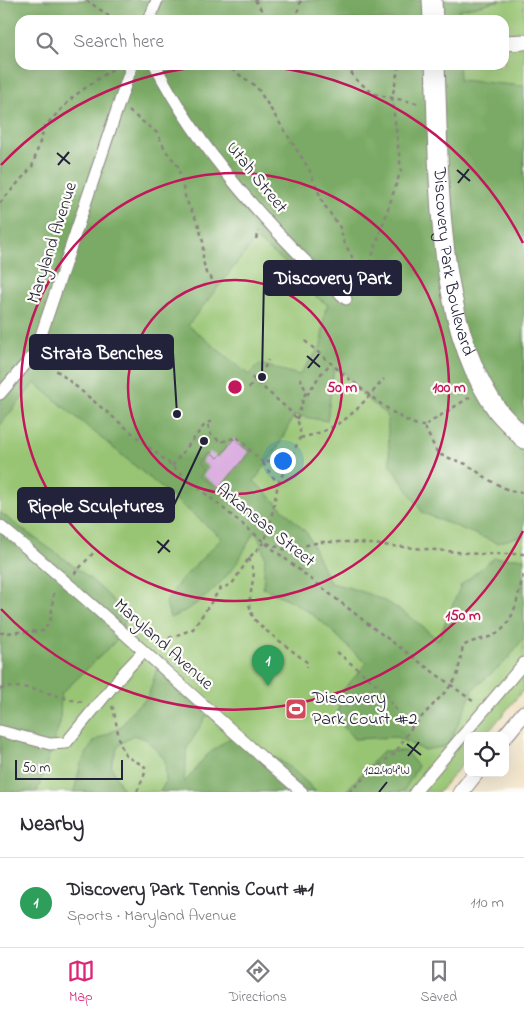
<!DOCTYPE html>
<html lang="en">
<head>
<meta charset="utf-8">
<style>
	:root { --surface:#fff; --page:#f7f7f7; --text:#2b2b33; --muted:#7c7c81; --line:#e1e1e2; --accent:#db2777 }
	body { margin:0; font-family:"Indie Flower",sans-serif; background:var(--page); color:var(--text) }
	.controls { position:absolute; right:15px; bottom:15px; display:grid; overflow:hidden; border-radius:10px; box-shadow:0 5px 20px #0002 }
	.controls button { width:45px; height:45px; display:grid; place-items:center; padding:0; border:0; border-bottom:1px solid var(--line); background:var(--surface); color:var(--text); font:25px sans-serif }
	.scale { position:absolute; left:15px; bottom:12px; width:108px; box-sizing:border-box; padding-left:5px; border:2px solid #22223b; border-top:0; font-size:14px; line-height:18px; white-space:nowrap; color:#22223b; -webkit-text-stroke:4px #fdfcf7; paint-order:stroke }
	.you { position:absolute; left:282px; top:460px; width:18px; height:18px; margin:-12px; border:4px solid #fff; border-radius:50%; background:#1a73e8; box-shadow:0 0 0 8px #1a73e833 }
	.badge { display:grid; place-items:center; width:32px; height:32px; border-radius:50%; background:var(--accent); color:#fff; font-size:16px; font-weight:700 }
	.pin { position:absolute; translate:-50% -41px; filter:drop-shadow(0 1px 2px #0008) }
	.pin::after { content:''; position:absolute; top:26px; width:18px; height:15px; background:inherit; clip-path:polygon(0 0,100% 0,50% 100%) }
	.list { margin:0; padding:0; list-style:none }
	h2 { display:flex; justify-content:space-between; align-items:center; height:65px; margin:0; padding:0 20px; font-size:21px }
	h2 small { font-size:16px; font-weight:400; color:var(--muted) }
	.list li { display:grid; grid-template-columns:32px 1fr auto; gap:15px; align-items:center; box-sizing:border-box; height:90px; padding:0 20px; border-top:1px solid var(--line) }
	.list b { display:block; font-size:19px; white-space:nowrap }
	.list p { margin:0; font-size:16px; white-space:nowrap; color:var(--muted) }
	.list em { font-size:16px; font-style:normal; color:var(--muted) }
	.icon { flex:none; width:28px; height:28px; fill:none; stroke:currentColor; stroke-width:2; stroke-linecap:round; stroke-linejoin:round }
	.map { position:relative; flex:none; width:524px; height:792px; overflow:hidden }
	.search { position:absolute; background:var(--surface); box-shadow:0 5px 20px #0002; left:15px; right:15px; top:15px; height:55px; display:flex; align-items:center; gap:12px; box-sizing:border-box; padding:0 18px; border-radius:15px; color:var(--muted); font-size:19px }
	.sheet { height:155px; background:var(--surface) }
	nav { display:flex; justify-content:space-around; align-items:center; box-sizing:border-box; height:70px; border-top:1px solid var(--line); background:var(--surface); font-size:14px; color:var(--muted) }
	nav a { display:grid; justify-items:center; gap:2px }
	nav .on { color:var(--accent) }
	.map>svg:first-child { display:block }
	.green { fill:#98c573; stroke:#5d7457; fill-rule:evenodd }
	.forest { fill:#7aaa65; stroke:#4e6650; fill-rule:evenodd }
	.building { fill:#dbafe0 }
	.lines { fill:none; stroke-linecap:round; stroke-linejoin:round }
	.pedestrian-casing { stroke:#8a8280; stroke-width:13 }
	.minor-casing { stroke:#8a8280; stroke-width:17 }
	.tertiary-casing { stroke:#8a8280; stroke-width:21 }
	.path { stroke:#8a8280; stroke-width:2.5; stroke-dasharray:4 4; stroke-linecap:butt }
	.pedestrian { stroke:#fff; stroke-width:11 }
	.minor { stroke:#fff; stroke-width:15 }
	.tertiary { stroke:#fff; stroke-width:19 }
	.ticks { fill:none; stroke:#22223b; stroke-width:2 }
	.ring { fill:none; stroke:#c2185b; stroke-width:2.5 }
	.labels { text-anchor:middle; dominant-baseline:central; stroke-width:4.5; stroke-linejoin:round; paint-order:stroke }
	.street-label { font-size:18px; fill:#22223b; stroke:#fdfcf7 }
	.poi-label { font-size:18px; fill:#22223b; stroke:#fdfcf7; text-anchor:start }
	.ticks-label { font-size:12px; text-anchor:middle; fill:#22223b; stroke:#fdfcf7; stroke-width:4.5; stroke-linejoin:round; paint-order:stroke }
	.centre { fill:#c2185b; stroke:#fdfcf7; stroke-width:2.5 }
	.ring-label { font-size:15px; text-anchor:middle; font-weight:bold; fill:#c2185b; stroke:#fdfcf7; stroke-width:4.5; stroke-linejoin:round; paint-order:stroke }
	.leader { fill:none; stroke:#22223b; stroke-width:2 }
	.callout-dot { fill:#22223b; stroke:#fdfcf7; stroke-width:2 }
	.callout { fill:#22223b; stroke:#22223b; stroke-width:2 }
	.callout-label { font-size:19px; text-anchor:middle; font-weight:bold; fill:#fff }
</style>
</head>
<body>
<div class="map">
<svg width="524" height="792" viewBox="0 0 524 792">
	<rect width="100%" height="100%" fill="#fdfcf7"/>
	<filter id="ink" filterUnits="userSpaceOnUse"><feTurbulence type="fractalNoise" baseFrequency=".02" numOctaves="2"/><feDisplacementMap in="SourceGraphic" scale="10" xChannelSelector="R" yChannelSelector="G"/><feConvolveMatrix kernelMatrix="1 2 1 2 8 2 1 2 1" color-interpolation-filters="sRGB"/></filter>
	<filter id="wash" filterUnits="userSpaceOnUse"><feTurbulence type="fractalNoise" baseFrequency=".0096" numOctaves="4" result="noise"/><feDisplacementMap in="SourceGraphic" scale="20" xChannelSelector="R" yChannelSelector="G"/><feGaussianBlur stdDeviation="1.12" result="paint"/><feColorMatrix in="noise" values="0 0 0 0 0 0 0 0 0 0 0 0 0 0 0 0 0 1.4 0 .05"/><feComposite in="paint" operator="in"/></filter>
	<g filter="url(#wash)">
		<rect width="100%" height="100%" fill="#f1e2c5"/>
		<path class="green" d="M0 0H524V689L485 736H468V757L439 792H0ZM20 20H504V65H20Z"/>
		<path class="forest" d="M0 0H501L459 10V20H20V65H459V80L524 86V535L497 543 423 513 390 464 387 415 365 397 345 373 334 368 327 421 294 415 277 449 254 481 307 533 330 583C380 594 400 607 438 640L461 585 494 558H524V637L508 659 474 688 448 746 424 750 396 737 354 739 337 719 341 693 367 663C348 649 333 629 314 616 299 604 281 596 263 588L265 557 256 530C249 539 245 551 238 561 221 585 198 607 170 618L166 602 180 581 222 538 35 383 0 425ZM256 239 319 290 315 296 328 305 325 311 321 346 299 375 259 364 249 375 188 325Z
			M0 512C43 547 93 572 127 617L116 641 61 694 60 723 37 792H0Z
			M158 666 211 709 187 748 184 783 206 756 231 737C266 750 291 764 316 792H160L166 781 165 760 146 739 133 735 118 746 111 766 124 792H74L81 763 94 741 121 727 132 711 148 697Z
			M383 751H405L418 766 405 789 401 792H345Z"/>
		<g id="blocks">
			<path class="building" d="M234 439 249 452 219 488 203 475 209 468 202 462 210 452 218 458Z"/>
		</g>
	</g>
	<g filter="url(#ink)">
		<use href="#blocks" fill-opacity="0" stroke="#8a8280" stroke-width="1"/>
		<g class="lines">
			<g class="pedestrian-casing">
				<path id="pedestrian" d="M149 20 157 0
					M155 65C198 149 276 237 346 299
					M0 394 35 353 132 65
					M0 526C104 611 200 705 302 792
					M0 731 50 744 66 743 126 670 144 651
					M415 792 524 663"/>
			</g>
			<g class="minor-casing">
				<path id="minor" d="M504 43 524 42
					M505 736 524 713
					M461 792 476 773"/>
			</g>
			<g class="tertiary-casing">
				<g id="tertiary">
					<path d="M432 0 433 20"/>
					<path id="s1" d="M435 65C440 170 433 323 498 411 506 421 516 429 524 439"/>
				</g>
			</g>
			<path class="path" d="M86 0 115 20
				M255 0 265 16 275 20
				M205 20V19
				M295 20 301 0
				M225 65 256 86 309 169 323 203 341 229 343 240 358 268 365 272
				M348 65 354 78 374 94 421 104
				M129 111 157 133 166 151 178 166 186 200 198 223 203 242V260L206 273 216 283
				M0 203 32 167 45 126 74 96 118 65
				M256 239 258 231
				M353 290 363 279 372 257 401 170 392 98 399 65
				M305 341C328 360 400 427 424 426
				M44 360 264 542 372 627 474 702
				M258 383 268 360
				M249 388 255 380
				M307 395 320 375 331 363
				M470 397 424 426 438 454 466 464 491 481 510 491 524 493
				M297 419 306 391 299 375
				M212 422H207L211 435 221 442 237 437 263 463 292 453
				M300 438C344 428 355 412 384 379
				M263 463 278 484
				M172 466 207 422
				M267 543 286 550 320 542H350L478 554H524
				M249 558 254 573 249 604 253 618 264 629 308 663 307 667
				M74 574 95 551
				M0 633 44 631 51 618 54 589
				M154 644 193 629 220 589 232 584 249 558 264 542 269 529 278 484 300 438V429L297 419 289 410 249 375
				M337 652 382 689 398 713 412 727
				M0 689C28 681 57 699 84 702
				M112 706C117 719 118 749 127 756 133 761 139 762 145 767V773L137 792
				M349 792 368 774 395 753 412 727 448 689 457 677 463 646C473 640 482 640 492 636 516 626 518 593 524 571"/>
			<use href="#pedestrian" class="pedestrian"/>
			<use href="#minor" class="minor"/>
			<use href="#tertiary" class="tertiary"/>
		</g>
	</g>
	<path class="ticks" d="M57 153 70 164M58 165 69 152M457 170 470 181M458 183 469 169M307 356 320 367M308 368 319 354M157 541 170 552M158 553 169 540M407 744 421 755M408 756 419 742M379 792 387 782"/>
	<g class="ring">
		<circle cx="235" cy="387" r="107"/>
		<circle cx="235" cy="387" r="214"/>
		<path d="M523 531A322 322 0 0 1 1 609M1 165A322 322 0 0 1 232 65M238 65A322 322 0 0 1 523 243"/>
	</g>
	<defs>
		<g id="stadium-square" transform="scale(1.125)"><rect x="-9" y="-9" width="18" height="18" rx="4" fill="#d1495b" stroke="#fdfcf7"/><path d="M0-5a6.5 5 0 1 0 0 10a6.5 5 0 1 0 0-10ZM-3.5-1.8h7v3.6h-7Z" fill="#fff"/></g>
	</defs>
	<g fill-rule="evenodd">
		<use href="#stadium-square" x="296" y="709"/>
	</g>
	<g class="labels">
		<g class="street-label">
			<text transform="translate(256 178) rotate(51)">Utah Street</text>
			<text transform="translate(53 243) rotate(-72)">Maryland Avenue</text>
			<text stroke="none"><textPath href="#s1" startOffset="198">Discovery Park Boulevard</textPath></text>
			<text transform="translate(265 526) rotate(39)">Arkansas Street</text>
			<text transform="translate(163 645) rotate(42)">Maryland Avenue</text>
		</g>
		<g class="poi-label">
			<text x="312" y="699">Discovery<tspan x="312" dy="21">Park Court #2</tspan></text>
		</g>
	</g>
	<g class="ticks-label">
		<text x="387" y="774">122.404°W</text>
	</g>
	<circle cx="235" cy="387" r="8" class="centre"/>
	<g class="ring-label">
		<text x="342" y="392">50 m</text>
		<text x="449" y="392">100 m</text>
		<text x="463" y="620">150 m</text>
	</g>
	<path class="leader" d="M262 377L264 278M177 414L173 352M204 441L174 505"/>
	<g class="callout-dot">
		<circle cx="262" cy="377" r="5"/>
		<circle cx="177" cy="414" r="5"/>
		<circle cx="204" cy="441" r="5"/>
	</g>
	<g class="callout">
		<rect x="264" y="261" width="137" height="34" rx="5"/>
		<rect x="30" y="335" width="143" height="34" rx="5"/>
		<rect x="18" y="488" width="156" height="34" rx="5"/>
	</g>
	<g class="callout-label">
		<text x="333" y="284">Discovery Park</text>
		<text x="102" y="359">Strata Benches</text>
		<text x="96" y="512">Ripple Sculptures</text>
	</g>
</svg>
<div class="controls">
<button><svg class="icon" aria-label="locate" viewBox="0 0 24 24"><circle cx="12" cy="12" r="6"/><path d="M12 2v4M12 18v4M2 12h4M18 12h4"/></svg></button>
</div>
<div class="scale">50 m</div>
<div class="you"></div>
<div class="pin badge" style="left:268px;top:686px;background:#2e9e5b">1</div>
<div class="search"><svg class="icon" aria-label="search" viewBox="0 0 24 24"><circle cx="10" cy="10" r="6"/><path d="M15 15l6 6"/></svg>Search here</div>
</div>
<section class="sheet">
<h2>Nearby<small></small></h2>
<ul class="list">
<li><span class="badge" style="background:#2e9e5b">1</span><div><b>Discovery Park Tennis Court #1</b><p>Sports · Maryland Avenue</p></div><em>110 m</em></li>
</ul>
</section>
<nav>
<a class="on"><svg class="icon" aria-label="map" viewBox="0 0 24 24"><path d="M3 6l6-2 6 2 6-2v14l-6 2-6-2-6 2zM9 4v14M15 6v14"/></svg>Map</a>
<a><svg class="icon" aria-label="directions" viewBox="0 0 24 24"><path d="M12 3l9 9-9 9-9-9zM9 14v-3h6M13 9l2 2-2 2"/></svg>Directions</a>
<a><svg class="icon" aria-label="saved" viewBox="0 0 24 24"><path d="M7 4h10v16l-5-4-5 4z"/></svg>Saved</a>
</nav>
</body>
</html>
